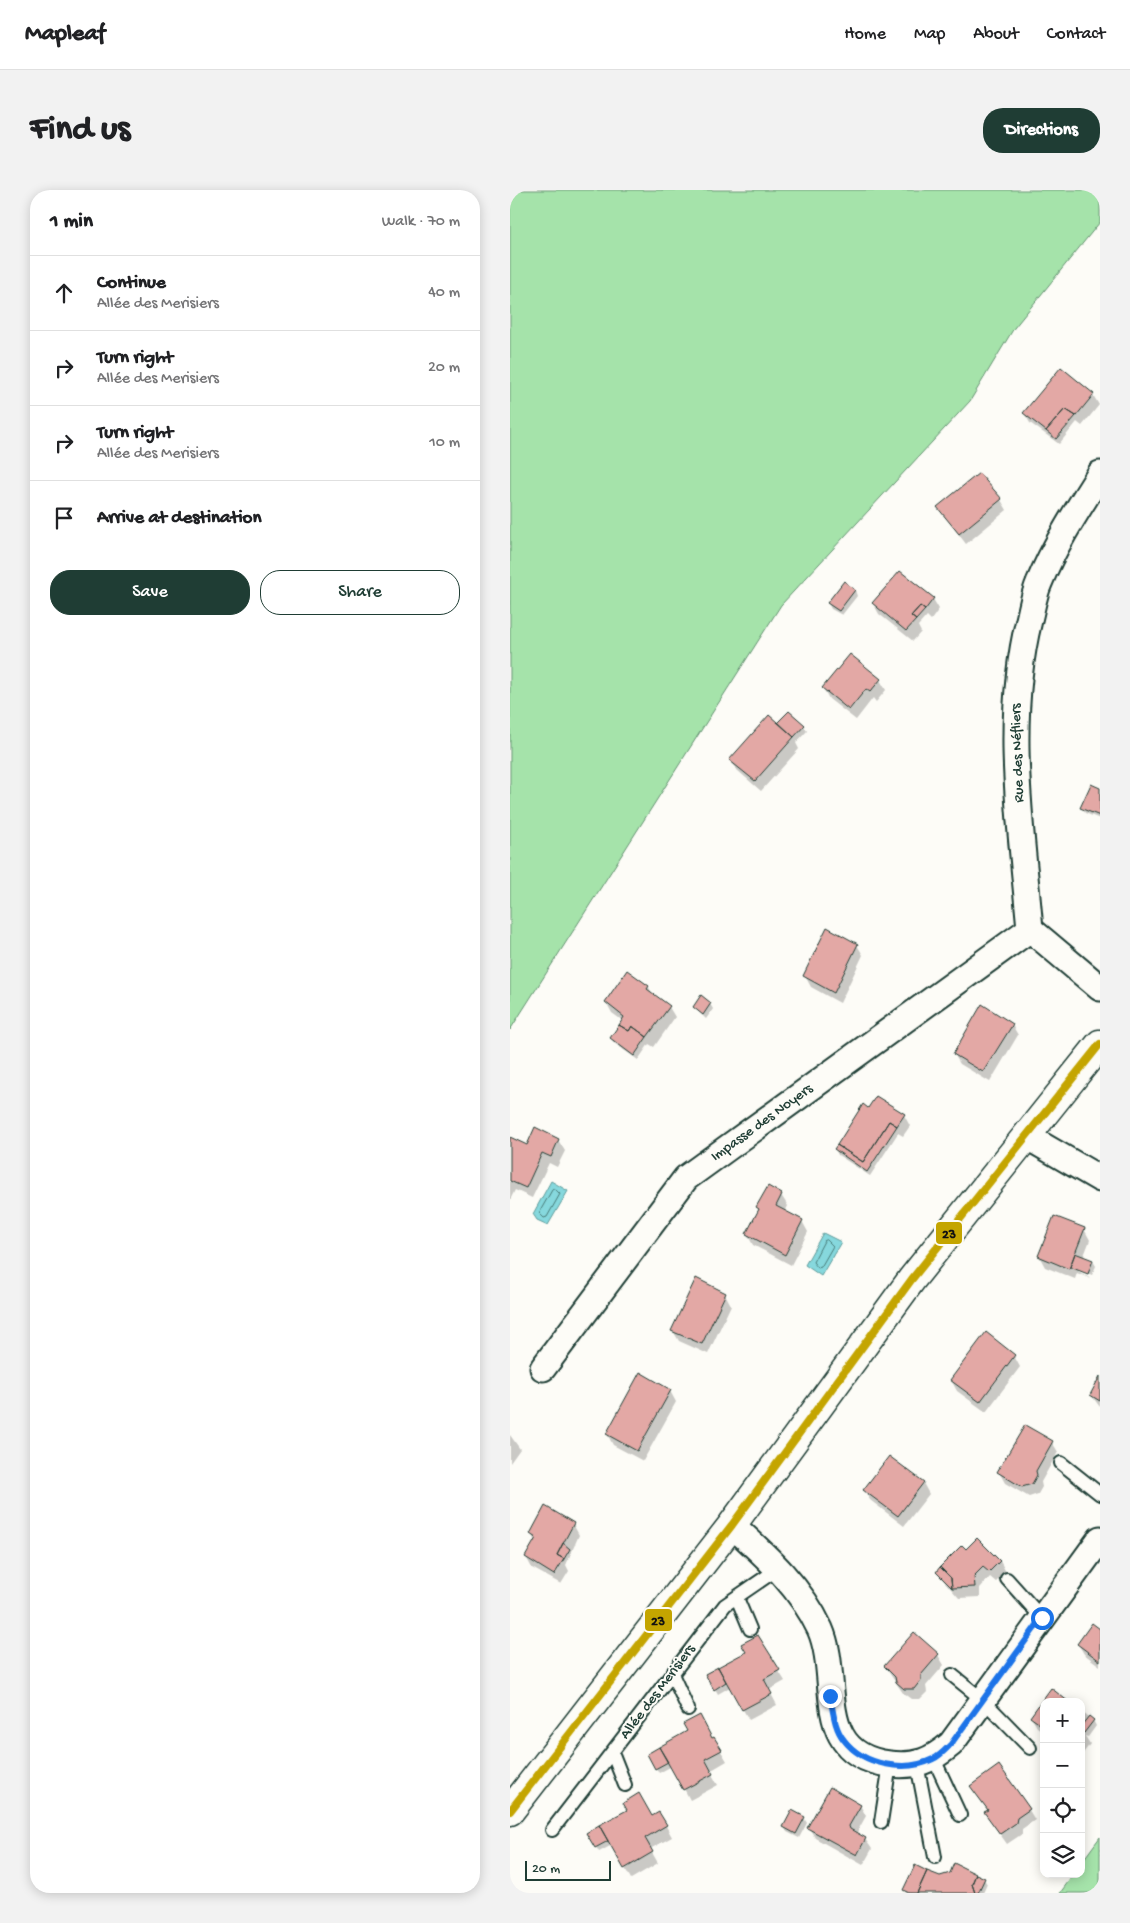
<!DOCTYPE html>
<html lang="en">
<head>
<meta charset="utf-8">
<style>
	:root { --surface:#fff; --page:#f2f2f2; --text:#202124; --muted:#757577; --line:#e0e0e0; --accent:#1f3d34 }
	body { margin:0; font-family:"Gochi Hand",sans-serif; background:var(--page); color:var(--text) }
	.controls { position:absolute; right:15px; bottom:15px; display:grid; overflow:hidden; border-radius:10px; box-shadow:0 2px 12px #0003 }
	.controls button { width:45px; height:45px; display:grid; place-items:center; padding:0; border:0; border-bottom:1px solid var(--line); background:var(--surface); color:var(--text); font:25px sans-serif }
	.scale { position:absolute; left:15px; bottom:12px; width:86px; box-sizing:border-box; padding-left:5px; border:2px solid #1f3d34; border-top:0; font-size:14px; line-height:18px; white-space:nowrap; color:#1f3d34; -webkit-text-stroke:4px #fdfcf7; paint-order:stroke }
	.stop { position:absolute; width:15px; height:15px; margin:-11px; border:4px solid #1a73e8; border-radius:50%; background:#fff }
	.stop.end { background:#1a73e8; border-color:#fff; box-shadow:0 1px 5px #0008 }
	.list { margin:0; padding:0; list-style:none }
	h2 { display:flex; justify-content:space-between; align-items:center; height:65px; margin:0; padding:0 20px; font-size:21px }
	h2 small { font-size:16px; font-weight:400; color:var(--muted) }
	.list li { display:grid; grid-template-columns:32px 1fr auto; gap:15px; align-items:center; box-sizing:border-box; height:75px; padding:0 20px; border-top:1px solid var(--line) }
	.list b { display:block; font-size:19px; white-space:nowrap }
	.list p { margin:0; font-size:16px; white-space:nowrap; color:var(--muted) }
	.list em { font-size:16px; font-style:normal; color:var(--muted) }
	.actions { display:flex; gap:10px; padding:15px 20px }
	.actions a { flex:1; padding:11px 0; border:1px solid var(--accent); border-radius:20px; text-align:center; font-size:18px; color:var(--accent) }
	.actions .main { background:var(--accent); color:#fff }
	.icon { flex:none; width:28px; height:28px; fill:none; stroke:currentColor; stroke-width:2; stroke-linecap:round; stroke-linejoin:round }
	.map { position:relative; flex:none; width:590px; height:1703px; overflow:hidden; border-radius:20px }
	header { display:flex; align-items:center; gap:30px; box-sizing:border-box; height:70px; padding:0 25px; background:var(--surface); border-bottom:1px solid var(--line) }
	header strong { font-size:24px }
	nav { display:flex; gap:28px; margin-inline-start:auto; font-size:18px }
	.intro { display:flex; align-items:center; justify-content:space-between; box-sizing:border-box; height:120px; padding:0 30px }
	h1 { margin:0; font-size:35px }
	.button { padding:12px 22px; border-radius:20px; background:var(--accent); color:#fff; font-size:18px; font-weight:700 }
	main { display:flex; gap:30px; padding:0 30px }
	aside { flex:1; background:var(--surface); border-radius:20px; box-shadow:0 2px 12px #0003 }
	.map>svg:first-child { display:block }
	.green { fill:#a5e3aa; stroke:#62906f }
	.water { fill:#86d8dd; stroke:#5d9a99 }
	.shadow { fill:#0003 }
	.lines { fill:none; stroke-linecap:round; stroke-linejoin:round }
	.shore { stroke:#487b78; stroke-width:1 }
	.building { fill:#e3a8a5; stroke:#1f3d34 }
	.service-casing { stroke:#1f3d34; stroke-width:16 }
	.minor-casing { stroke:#1f3d34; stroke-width:29 }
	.tertiary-casing { stroke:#1f3d34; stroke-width:31 }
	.service { stroke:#fdfcf7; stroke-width:12 }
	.minor { stroke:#fdfcf7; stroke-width:25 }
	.tertiary { stroke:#fdfcf7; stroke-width:28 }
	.bus-1-casing { stroke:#fdfcf7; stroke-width:11 }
	.bus-1 { stroke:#c4a500; stroke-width:8 }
	.route { stroke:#1a73e8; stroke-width:6 }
	.labels { text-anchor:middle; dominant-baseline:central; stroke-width:4; stroke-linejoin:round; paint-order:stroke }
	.street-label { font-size:15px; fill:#1f3d34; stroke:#fdfcf7 }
	.line-badge { stroke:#fdfcf7; stroke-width:2 }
	.pale-badge-label { font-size:14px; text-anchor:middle; font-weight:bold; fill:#111 }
</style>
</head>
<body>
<header>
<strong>Mapleaf</strong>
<nav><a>Home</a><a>Map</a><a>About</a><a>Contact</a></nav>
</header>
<div class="intro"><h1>Find us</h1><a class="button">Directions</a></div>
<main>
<aside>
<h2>1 min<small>Walk · 70 m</small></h2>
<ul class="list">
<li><svg class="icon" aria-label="ahead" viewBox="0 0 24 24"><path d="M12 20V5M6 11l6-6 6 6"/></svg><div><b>Continue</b><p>Allée des Merisiers</p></div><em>40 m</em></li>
<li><svg class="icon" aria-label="right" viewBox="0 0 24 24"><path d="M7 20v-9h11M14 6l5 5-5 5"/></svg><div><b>Turn right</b><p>Allée des Merisiers</p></div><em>20 m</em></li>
<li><svg class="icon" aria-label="right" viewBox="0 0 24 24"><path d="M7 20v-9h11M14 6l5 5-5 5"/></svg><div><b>Turn right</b><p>Allée des Merisiers</p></div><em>10 m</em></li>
<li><svg class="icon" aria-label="arrive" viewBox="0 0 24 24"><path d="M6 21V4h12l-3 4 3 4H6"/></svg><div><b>Arrive at destination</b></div></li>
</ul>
<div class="actions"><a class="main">Save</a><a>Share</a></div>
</aside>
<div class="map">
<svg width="590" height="1703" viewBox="0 0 590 1703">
	<rect width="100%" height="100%" fill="#fdfcf7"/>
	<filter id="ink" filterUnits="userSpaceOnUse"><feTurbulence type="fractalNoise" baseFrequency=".02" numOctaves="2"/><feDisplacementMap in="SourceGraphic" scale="10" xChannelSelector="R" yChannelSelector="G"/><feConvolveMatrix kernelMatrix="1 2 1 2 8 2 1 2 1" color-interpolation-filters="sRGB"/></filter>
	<g filter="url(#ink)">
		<path class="green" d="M0 0H590V32L504 138 460 211 271 415 0 840Z
			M590 1647V1703H550L564 1684H571V1673Z"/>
		<path class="water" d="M41 991 58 1001 38 1035 27 1030 23 1024Z
			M313 1043 331 1052 311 1086 295 1075Z"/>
		<path class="shadow" d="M583 205 589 215 572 236 567 232 549 254 520 233 514 223Z
			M491 310 497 320 456 354 428 317Z
			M345 400 347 406 332 425 321 419 318 413Z
			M423 409 429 419 421 430 417 426 408 436 411 442 403 451 369 424 363 413Z
			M370 490 376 500 366 512 363 508 346 530 319 509 313 498Z
			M270 533 294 536 297 541 286 553 289 559 251 601 227 580 220 570 273 539Z
			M590 599V629L575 623 572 618Z
			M347 755 353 765 330 813 301 797 295 786Z
			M138 796 144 806 159 817 165 827 144 857 139 854 128 870 104 853 101 848 113 831 102 823 96 812Z
			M200 814 203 819 196 829 184 817Z
			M502 835 508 845 480 892 450 874 444 864Z
			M358 920 394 925 400 936 393 946 388 943 360 986 328 965 325 959Z
			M0 948 17 956 48 950 55 961 47 977 39 973 22 1008 5 1000 0 1010Z
			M271 1005 278 1016 275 1022 292 1031 298 1042 281 1075 243 1055 237 1044 250 1021 247 1017Z
			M574 1039 580 1050 573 1068 583 1071 586 1076 582 1085 568 1079V1081L581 1089 567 1083 565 1089 535 1077 529 1066Z
			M215 1104 221 1115 198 1164 169 1151 163 1141Z
			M504 1166 510 1177 476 1222 447 1201 441 1190Z
			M590 1189V1217L581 1205Z
			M160 1201 166 1212 133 1271 103 1255 97 1244Z
			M0 1245 10 1259 0 1273Z
			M542 1252 548 1262 531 1292 532 1297 528 1304 519 1307 495 1293 489 1282Z
			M413 1293 419 1304 394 1336 360 1310 354 1300Z
			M63 1334 69 1345 56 1375 59 1381 51 1394 22 1378 16 1367 25 1351 21 1344Z
			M456 1361 490 1371 496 1382 486 1392 480 1387 470 1398V1407L449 1408 427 1383Z
			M590 1441V1476L574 1464 568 1454Z
			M247 1447 275 1491 259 1500 267 1515 239 1530 220 1497 208 1504 197 1485 237 1462Z
			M428 1465 434 1475 416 1496 417 1502 410 1509H401L393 1503 375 1477Z
			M541 1500 534 1512V1542L527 1537 521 1527Z
			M571 1522 583 1530 586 1536 578 1547 575 1546 580 1554 571 1566Z
			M203 1548 217 1571 200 1581 208 1595 180 1610 162 1576 149 1583 138 1564Z
			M462 1596 519 1620 525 1630 512 1639V1644L497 1654 482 1633 476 1623 478 1621Z
			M350 1615 356 1626 346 1644 355 1649 362 1659 353 1675 305 1648 299 1638Z
			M119 1620 142 1628 149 1623 162 1647 140 1659 148 1673 121 1689 102 1655 89 1662 78 1643Z
			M294 1628 297 1633 289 1648 277 1642 274 1637Z
			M430 1687 474 1689 477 1694 473 1703H396L395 1700Z"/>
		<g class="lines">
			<path class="shore" d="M45 999 50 1004 37 1027 34 1028 29 1023 42 1000Z
				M317 1050 323 1056 311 1077 308 1078 303 1072 314 1051Z"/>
		</g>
		<path class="building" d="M551 177 584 204 566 226 555 219 536 241 513 223Z
			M555 219 566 226 546 249 536 241Z
			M469 283 492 309 449 344 427 317Z
			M390 381 424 408 415 420 410 416 401 426 406 430 396 441 362 413Z
			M334 391 345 400 329 421 317 413Z
			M410 416 415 420 406 430 401 426Z
			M340 464 371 489 360 502 356 499 339 520 312 498Z
			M279 521 295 535 284 547 268 532Z
			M259 525 284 547 245 591 219 570Z
			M581 594 590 598V626L570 618Z
			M317 737 348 754 324 803 293 786Z
			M117 780 139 796 137 799 160 816 137 847 122 836 119 841 109 835 114 827 95 812Z
			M191 805 201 813 193 825 183 817Z
			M472 814 503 834 473 882 443 864Z
			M109 835 119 841 122 836 137 847 124 866 100 848Z
			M366 906 395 924 387 936 379 931 353 972 327 955 353 914 358 918Z
			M379 931 387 936 357 982 324 959 327 955 353 972Z
			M25 937 49 949 41 967 32 963 16 998 0 991V947L17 955Z
			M258 996 272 1004 266 1016 293 1030 275 1065 236 1044 249 1019 246 1017Z
			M544 1026 575 1038 559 1079 528 1066Z
			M565 1063 583 1070 578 1084 560 1077Z
			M186 1088 216 1103 192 1154 161 1141Z
			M476 1142 505 1165 470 1212 440 1190Z
			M130 1182 161 1200 127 1261 96 1244Z
			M590 1186V1211L580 1205Z
			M515 1235 543 1251 526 1281 527 1285 522 1294 512 1297 487 1282Z
			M379 1266 414 1292 388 1326 353 1300Z
			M35 1316 64 1333 47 1365 54 1369 44 1385 15 1367 26 1348 20 1344Z
			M467 1348 490 1371 479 1382 473 1377 464 1386 465 1397 442 1398 441 1388 430 1377 452 1355 456 1359Z
			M53 1353 60 1359 54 1369 47 1365Z
			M430 1377 441 1388 442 1398 426 1382Z
			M582 1433 590 1439V1471L567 1454Z
			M404 1442 429 1464 411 1485V1490L404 1499H394L386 1492 385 1487 374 1476Z
			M248 1445 270 1480 254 1489 262 1504 232 1520 208 1477 236 1462 231 1454Z
			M208 1477 216 1492 204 1500 195 1484Z
			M541 1498 559 1512H534V1537L520 1527Z
			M190 1525 202 1548 204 1547 212 1560 195 1569 203 1584 173 1600 149 1557 177 1541 173 1534Z
			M579 1526 584 1530 574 1543 571 1540V1536Z
			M149 1557 158 1572 145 1579 137 1564Z
			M489 1575 520 1619 507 1628 506 1633 490 1644 474 1622 478 1620 460 1596Z
			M320 1597 351 1615 339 1636 340 1639 356 1648 347 1665 297 1638Z
			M129 1603 142 1626 149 1622 157 1635 135 1648 143 1662 114 1679 89 1635 117 1620 113 1613Z
			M282 1620 295 1627 286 1644 273 1637Z
			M89 1635 98 1651 85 1658 76 1643Z
			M444 1673 466 1684 462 1694 465 1703H407L417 1681 430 1686 440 1683Z
			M405 1675 417 1681 407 1703H399L393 1700Z
			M466 1684 475 1688 468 1703H465L462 1694Z"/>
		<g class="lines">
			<g class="service-casing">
				<path id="service" d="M551 1273 590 1304
					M497 1389 532 1428
					M227 1408 240 1439
					M162 1484 178 1519
					M442 1485 473 1510 520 1558
					M102 1562 115 1595
					M424 1569 450 1625
					M407 1574 425 1667
					M371 1632 380 1574
					M42 1640 215 1415 269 1378"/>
			</g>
			<g class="minor-casing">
				<path id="minor" d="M590 284C568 319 545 354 529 393 524 404 522 418 519 430 494 532 511 636 520 739L590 798
					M516 946 590 989
					M33 1178 176 988 520 739
					M222 1335C256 1366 290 1396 310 1439 332 1489 301 1564 379 1574 406 1577 421 1571 441 1554L590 1349"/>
			</g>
			<g class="tertiary-casing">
				<path id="tertiary" d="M0 1621 222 1335 402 1089 590 854"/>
			</g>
			<use href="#service" class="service"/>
			<use href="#minor" class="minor"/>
			<use href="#tertiary" class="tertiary"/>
			<g class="bus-1-casing">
				<path id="bus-1" d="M0 1621 222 1335 402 1089 590 854"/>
			</g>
			<use href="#bus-1" class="bus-1"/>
		</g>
	</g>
	<g class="lines" filter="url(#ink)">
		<path class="route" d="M320 1506C323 1520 324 1538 334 1550 353 1575 395 1583 423 1569 430 1566 436 1559 441 1554L532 1428"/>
	</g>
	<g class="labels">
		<g class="street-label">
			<text transform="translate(508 563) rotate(-92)">Rue des Néfliers</text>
			<text transform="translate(252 933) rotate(-36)">Impasse des Noyers</text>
			<text transform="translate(148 1502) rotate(-53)">Allée des Merisiers</text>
		</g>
	</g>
	<g class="line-badge">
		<rect x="425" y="1031" width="28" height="24" rx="5" fill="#c4a500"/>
		<rect x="134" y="1418" width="29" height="24" rx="5" fill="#c4a500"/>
	</g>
	<g class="pale-badge-label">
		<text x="439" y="1048">23</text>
		<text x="148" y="1435">23</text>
	</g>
</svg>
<div class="controls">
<button>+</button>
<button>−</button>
<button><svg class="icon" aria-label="locate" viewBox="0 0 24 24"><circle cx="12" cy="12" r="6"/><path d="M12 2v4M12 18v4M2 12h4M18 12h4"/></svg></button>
<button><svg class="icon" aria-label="layers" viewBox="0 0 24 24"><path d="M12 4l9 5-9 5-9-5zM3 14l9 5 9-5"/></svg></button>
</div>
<div class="scale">20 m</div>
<div class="stop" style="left:532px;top:1428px"></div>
<div class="stop end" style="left:320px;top:1506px"></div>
</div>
</main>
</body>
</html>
